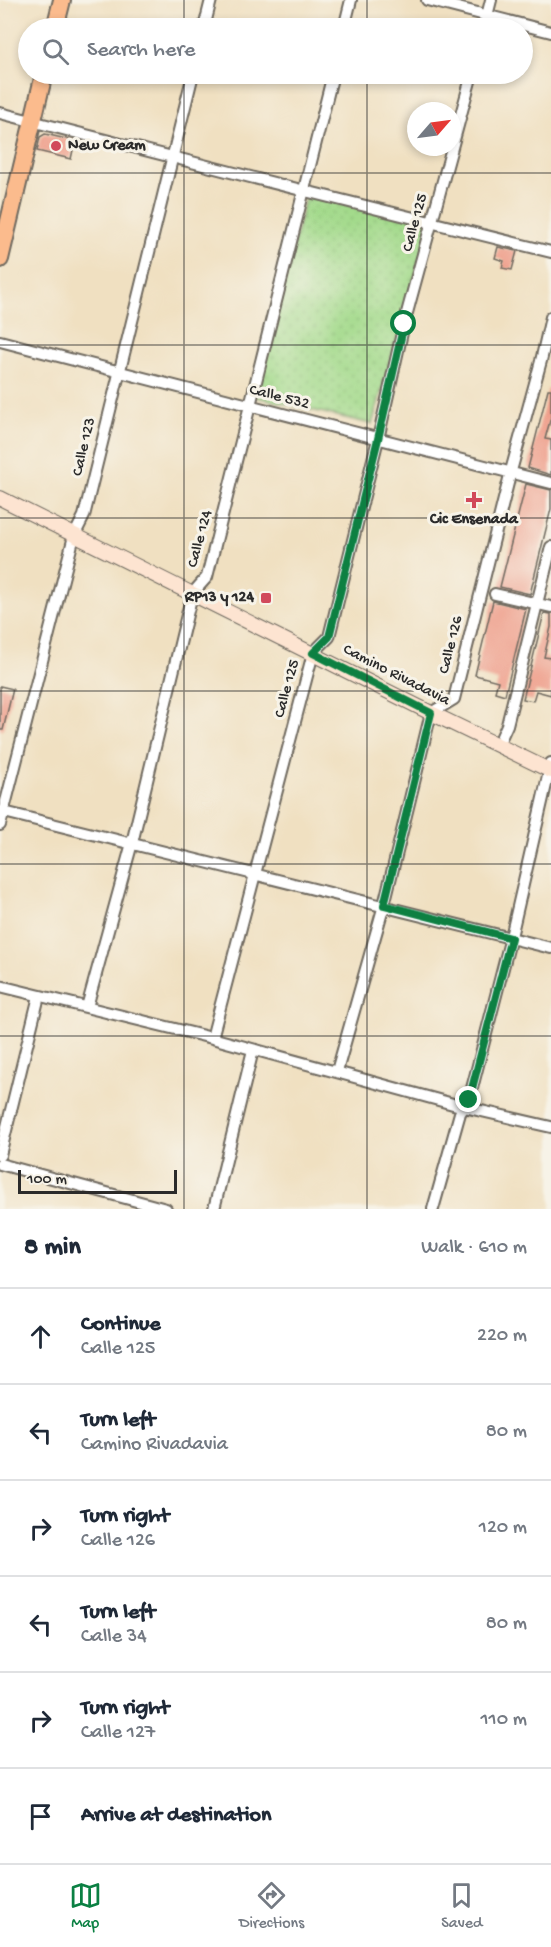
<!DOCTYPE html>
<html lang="en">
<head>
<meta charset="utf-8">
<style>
	:root { --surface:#fff; --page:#f6f6f7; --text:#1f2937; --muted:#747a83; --line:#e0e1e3; --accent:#0b8043 }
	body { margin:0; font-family:"Gochi Hand",sans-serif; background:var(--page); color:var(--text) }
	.compass { position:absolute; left:407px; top:102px; width:54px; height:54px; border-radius:50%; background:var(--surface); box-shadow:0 3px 9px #0003; rotate:62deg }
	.scale { position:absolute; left:18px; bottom:15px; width:159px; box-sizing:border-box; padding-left:6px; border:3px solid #2b2b2b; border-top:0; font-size:16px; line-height:21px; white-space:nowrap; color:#2b2b2b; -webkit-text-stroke:4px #f7f3e8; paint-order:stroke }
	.stop { position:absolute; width:18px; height:18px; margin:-14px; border:4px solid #0b8043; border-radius:50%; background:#fff }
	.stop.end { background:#0b8043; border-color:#fff; box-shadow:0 2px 6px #0008 }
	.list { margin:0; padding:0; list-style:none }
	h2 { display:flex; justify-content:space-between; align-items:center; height:78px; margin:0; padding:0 24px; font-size:26px }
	h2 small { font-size:20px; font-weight:400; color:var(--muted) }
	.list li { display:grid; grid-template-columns:39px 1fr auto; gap:18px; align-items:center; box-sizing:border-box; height:96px; padding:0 24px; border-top:2px solid var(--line) }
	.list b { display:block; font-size:22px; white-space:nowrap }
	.list p { margin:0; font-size:20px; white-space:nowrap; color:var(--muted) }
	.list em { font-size:20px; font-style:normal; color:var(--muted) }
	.icon { flex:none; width:33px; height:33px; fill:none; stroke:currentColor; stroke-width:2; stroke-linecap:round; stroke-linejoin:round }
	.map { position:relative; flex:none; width:551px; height:1209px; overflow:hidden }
	.search { position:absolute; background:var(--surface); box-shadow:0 3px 9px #0003; left:18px; right:18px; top:18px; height:66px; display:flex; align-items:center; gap:15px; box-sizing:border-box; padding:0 21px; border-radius:33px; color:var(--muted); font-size:22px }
	.sheet { height:654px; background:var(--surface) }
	nav { display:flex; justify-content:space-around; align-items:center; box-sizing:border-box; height:84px; border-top:2px solid var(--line); background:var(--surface); font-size:16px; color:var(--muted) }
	nav a { display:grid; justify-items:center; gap:3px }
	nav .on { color:var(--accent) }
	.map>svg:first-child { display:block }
	.grass { fill:url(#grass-dots); stroke:#67825b; stroke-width:1.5 }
	.building { fill:#ee9884 }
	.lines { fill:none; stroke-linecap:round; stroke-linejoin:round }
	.minor-casing { stroke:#706a60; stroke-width:14 }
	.secondary-casing { stroke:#706a60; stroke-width:16 }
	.trunk-casing { stroke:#706a60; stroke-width:20 }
	.minor { stroke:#fff; stroke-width:10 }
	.secondary { stroke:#fde4d1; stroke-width:14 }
	.trunk { stroke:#fbbb8d; stroke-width:16 }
	.route { stroke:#0b8043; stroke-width:8 }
	.grid { fill:none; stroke:#2b2b2b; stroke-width:1.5; stroke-opacity:0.55 }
	.poi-dot { fill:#d1495b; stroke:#f7f3e8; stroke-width:2 }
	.labels { text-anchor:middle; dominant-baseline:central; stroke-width:6; stroke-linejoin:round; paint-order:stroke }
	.poi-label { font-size:16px; font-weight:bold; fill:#2b2b2b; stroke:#f7f3e8; text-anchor:start }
	.street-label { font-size:16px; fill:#2b2b2b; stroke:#f7f3e8 }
</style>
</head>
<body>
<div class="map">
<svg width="551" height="1209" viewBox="0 0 551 1209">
	<defs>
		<pattern id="grass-dots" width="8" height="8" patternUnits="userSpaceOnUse" patternTransform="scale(1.5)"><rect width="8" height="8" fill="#a3da8b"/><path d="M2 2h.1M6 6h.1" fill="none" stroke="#8cbb78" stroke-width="1.8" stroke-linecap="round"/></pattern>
	</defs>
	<rect width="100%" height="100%" fill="#f7f3e8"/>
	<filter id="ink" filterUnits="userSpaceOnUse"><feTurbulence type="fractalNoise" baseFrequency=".0167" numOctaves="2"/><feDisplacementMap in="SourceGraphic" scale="12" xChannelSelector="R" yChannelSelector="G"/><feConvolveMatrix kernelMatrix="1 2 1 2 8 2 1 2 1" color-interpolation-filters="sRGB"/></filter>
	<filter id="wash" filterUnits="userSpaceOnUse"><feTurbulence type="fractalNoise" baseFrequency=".008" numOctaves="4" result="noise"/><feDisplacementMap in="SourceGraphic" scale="24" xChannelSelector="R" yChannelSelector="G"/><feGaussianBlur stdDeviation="1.35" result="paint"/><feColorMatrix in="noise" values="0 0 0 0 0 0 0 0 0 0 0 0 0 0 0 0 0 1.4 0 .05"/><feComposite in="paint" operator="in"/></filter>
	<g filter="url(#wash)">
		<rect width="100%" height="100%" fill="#f0e0c1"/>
		<path class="grass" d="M306 195 430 223 372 424 256 397Z"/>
		<g id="blocks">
			<path class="building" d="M45 134 75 141 71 159 37 151 40 137Z
				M498 247 517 251 512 270 502 268 504 261 495 258Z
				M548 389H551V417L545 439 551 440V475L528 468Z
				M526 484 551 490V509L530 594 500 587Z
				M493 601 526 609 505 695 495 692 498 681 475 675Z
				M544 613 551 614V627L544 657 551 658V695L536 691 533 701 523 699Z
				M0 686 13 689 3 730H0Z"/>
		</g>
	</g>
	<g filter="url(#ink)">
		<use href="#blocks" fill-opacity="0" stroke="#706a60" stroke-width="1.5"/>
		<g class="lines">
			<g class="minor-casing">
				<path id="minor" d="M427 0 551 32
					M204 28 211 0
					M344 28 351 0
					M484 28 491 0
					M0 113 305 191 551 252
					M0 341 551 483
					M495 594 551 607
					M498 745 507 725 551 547
					M0 811 551 948
					M0 825 74 536 84 516 193 74
					M0 986 212 1038 464 1107 551 1127
					M87 1007 132 843 192 594 207 577 333 74
					M212 1038 313 653 329 637 378 439 404 324 472 74
					M337 1071 384 905 431 713 454 699 511 471 541 361 551 317
					M0 1155 39 996
					M0 1164 166 1209
					M214 1209 253 1050
					M433 1209 460 1113 469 1100 511 937 551 763"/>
			</g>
			<g class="secondary-casing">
				<path id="secondary" d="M0 498 431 713 551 771"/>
			</g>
			<g class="trunk-casing">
				<path id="trunk" d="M55 28 62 0
					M0 259 44 74"/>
			</g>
			<use href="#minor" class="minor"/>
			<use href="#secondary" class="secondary"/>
			<use href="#trunk" class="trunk"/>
		</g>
	</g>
	<g class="lines" filter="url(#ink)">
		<path class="route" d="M404 324 378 439 329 637 313 653 431 713 384 905 511 938 469 1100"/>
	</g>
	<path class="grid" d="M184 0V28M367 0V28M184 74V1209M367 74V1209M0 173H551M0 345H551M0 518H551M0 691H551M0 864H551M0 1036H551"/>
	<g class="poi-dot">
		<circle cx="56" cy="146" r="6"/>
		<path d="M471 491h6v6h6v6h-6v6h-6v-6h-6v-6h6z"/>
		<rect x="260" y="592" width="12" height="12" rx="3"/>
	</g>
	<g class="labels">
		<g class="poi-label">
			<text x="68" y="146">New Cream</text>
			<text x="474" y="520" text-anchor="middle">Cic Ensenada</text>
			<text x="254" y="598" text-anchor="end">RP13 y 124</text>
		</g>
		<g class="street-label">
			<text transform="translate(416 223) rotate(-75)">Calle 125</text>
			<text transform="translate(279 398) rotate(14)">Calle 532</text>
			<text transform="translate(85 447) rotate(-77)">Calle 123</text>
			<text transform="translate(201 539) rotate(-75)">Calle 124</text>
			<text transform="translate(452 645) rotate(-76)">Calle 126</text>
			<text transform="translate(396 676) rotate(27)">Camino Rivadavia</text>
			<text transform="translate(288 689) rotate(-75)">Calle 125</text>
		</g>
	</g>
</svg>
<svg class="compass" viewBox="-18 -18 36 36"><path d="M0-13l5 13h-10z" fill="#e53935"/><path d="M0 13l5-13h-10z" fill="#747a83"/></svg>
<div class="scale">100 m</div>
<div class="stop" style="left:404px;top:324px"></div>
<div class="stop end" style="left:469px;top:1100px"></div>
<div class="search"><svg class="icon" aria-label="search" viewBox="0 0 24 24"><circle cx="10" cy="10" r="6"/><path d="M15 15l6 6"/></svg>Search here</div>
</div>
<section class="sheet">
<h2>8 min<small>Walk · 610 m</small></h2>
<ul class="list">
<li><svg class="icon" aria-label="ahead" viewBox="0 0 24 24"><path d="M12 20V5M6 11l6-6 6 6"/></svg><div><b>Continue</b><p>Calle 125</p></div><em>220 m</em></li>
<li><svg class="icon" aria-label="left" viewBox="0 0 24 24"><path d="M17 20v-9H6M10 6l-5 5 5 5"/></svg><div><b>Turn left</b><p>Camino Rivadavia</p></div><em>80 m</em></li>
<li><svg class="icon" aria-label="right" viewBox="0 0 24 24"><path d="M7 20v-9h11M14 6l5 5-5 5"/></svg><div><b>Turn right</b><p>Calle 126</p></div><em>120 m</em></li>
<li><svg class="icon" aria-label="left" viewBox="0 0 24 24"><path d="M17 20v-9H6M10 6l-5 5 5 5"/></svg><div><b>Turn left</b><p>Calle 34</p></div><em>80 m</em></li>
<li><svg class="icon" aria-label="right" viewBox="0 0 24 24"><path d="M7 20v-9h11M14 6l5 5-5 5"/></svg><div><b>Turn right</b><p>Calle 127</p></div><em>110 m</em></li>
<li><svg class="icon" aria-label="arrive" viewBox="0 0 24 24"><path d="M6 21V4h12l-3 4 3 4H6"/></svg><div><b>Arrive at destination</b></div></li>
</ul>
</section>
<nav>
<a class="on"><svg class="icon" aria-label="map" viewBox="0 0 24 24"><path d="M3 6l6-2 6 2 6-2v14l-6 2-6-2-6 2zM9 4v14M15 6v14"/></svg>Map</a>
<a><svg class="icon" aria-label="directions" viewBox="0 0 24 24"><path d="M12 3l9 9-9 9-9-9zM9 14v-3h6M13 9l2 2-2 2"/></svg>Directions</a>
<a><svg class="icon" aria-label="saved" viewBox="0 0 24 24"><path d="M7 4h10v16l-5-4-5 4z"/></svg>Saved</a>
</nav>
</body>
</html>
